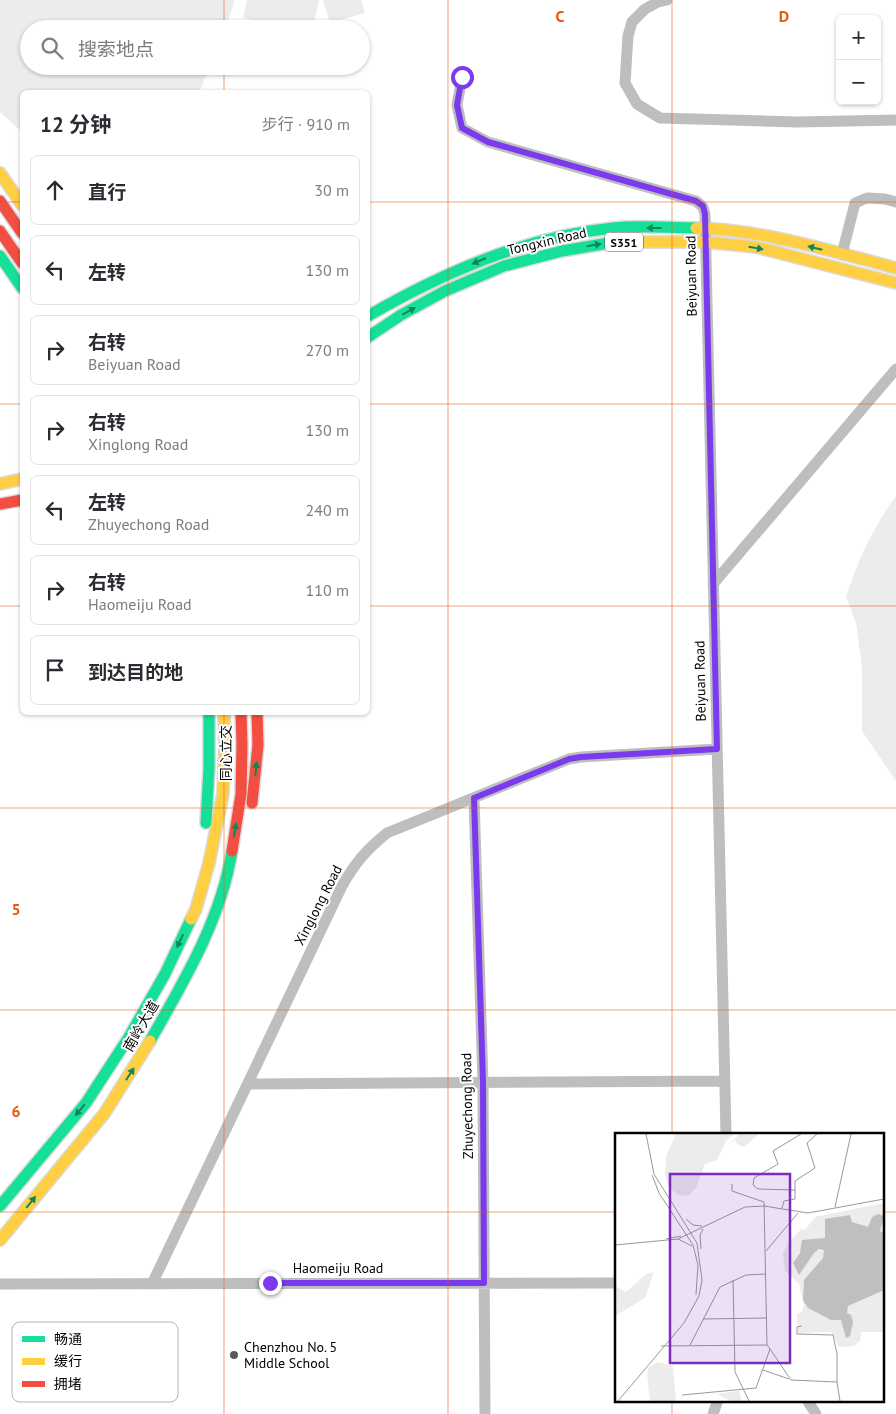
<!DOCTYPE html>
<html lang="zh">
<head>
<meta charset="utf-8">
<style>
	:root { --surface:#fff; --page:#f7f7f7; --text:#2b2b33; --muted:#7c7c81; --line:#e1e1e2 }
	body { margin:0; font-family:"PT Sans","Noto Sans SC",sans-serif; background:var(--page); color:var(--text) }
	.controls { position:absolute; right:15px; top:15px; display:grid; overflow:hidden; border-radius:8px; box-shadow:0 1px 4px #0004 }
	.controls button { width:45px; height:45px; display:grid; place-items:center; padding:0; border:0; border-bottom:1px solid var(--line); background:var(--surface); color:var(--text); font:25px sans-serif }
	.stop { position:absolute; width:15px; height:15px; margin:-11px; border:4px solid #7c3aed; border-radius:50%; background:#fff }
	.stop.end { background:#7c3aed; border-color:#fff; box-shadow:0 1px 5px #0008 }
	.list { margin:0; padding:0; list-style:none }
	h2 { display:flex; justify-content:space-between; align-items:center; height:65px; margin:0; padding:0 20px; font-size:21px }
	h2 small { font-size:16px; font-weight:400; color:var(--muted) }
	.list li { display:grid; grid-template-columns:32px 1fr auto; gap:15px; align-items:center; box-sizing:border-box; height:70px; margin:0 10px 10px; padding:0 10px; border:1px solid var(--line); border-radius:8px }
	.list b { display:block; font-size:19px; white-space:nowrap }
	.list p { margin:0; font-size:16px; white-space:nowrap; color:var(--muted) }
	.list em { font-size:16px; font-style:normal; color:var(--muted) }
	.icon { flex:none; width:28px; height:28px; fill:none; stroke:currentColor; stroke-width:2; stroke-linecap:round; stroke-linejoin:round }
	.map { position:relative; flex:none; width:896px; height:1414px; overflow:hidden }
	.search { position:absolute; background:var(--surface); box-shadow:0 1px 4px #0004; left:20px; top:20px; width:350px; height:55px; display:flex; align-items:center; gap:12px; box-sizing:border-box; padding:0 18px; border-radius:28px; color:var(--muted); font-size:19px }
	.panel { position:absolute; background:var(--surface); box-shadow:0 1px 4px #0004; left:20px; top:90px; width:350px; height:625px; border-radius:8px }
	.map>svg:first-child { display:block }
	.green { fill:#ececec }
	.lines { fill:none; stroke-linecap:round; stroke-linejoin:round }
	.fast-casing { stroke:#dbdbdb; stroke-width:14 }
	.slow-casing { stroke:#dbdbdb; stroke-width:14 }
	.jam-casing { stroke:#dbdbdb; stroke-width:14 }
	.street { stroke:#bebebe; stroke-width:11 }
	.fast { stroke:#16e098; stroke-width:11 }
	.slow { stroke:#ffcf43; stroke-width:11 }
	.jam { stroke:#f24e42; stroke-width:11 }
	.oneway { fill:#0d865b }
	.route { stroke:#7c3aed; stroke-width:6 }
	.grid { fill:none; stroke:#e8590c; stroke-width:1; stroke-opacity:0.55 }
	.poi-dot { fill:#595959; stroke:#fff; stroke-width:2 }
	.labels { text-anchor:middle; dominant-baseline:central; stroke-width:4; stroke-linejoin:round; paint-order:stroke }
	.shield { fill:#fff; stroke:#4c4c4c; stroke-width:1 }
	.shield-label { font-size:12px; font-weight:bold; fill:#000 }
	.street-label { font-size:14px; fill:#000; stroke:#fff }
	.poi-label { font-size:14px; fill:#000; stroke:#fff; text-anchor:start }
	.inset-road { fill:none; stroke:#999; stroke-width:1 }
	.view { fill:#7b2cbf; fill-opacity:0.15; stroke:#7b2cbf; stroke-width:2.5 }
	.inset-edge { fill:none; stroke:#000; stroke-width:2.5 }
	.key { fill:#fff; stroke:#b2b2b2; stroke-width:1 }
	.key-label { font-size:14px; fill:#000 }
	.grid-label { font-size:16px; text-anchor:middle; font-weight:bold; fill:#e8590c; stroke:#fff; stroke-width:4; stroke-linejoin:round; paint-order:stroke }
</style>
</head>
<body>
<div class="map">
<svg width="896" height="1414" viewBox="0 0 896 1414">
	<rect width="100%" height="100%" fill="#fff"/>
	<path class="green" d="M0 0H235L225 29H29V66H210L199 92H22V132L0 112Z
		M247 0H319L313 29H297L243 18Z
		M323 0H361L365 13 330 23Z
		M896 496V781L862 731V667L856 623 846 597C858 560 873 527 896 496Z"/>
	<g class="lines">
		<g class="fast-casing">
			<path id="fast" d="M0 256 22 288
				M368 316C444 272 525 237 613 228 640 225 669 228 696 228
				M368 337 401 315 445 291 504 266 562 251 615 242H625
				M206 823 209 768V712
				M150 1041C184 981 221 920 232 851
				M0 1206 86 1103 129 1037 165 974 191 919"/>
		</g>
		<g class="slow-casing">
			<path id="slow" d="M0 173 22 205
				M696 228C765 230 830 251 896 268
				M625 242H705L756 247 896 283
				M0 484 22 479
				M191 919 196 909 209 863 223 794 225 745 224 712
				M0 1240 104 1114 150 1041"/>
		</g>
		<g class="jam-casing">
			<path id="jam" d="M0 201 22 233
				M0 231 22 263
				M0 504 22 500
				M252 803 258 745 257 712
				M232 851 241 794 242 745 241 712"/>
		</g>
		<path class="street" d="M667 0 658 2 645 9 632 22 628 36 625 83 637 104 660 118 798 122 896 120
			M462 77 457 105 462 128 488 142 696 201 703 207 705 214 726 1134
			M842 254 855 203 867 198 885 199 896 202
			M713 584 896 369
			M474 798 483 1083 485 1414
			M248 1084 725 1081
			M0 1284 616 1283
			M152 1284 342 886C355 863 366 850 387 833L569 759 581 757 717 749
			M807 1400 816 1414
			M713 1414 718 1400"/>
		<use href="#fast" class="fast"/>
		<use href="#slow" class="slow"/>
		<use href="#jam" class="jam"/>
	</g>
	<defs><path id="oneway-solid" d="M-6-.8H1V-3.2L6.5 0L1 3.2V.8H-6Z" transform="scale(1.25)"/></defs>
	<g class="oneway">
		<use href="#oneway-solid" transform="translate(654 228) rotate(-180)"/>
		<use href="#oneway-solid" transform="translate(594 245) rotate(-9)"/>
		<use href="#oneway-solid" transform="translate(756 248) rotate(10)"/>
		<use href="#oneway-solid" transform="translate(815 248) rotate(-166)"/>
		<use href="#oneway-solid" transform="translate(479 261) rotate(157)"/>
		<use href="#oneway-solid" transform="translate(409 311) rotate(-29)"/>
		<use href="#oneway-solid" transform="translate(256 769) rotate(-84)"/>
		<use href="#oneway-solid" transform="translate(235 830) rotate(-81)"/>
		<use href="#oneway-solid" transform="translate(180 941) rotate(115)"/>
		<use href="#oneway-solid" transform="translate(130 1074) rotate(-57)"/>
		<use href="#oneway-solid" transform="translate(80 1110) rotate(130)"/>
		<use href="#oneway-solid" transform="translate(31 1202) rotate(-51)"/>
	</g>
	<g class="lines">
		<path class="route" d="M270 1283H484L483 1082 474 798 569 759 581 757 717 749 705 214 703 206 696 201 488 142 462 128 457 105 462 77"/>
	</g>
	<path class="grid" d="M224 0V29M448 0V1414M672 0V1134M224 66V92M0 202H22M368 202H896M0 404H22M368 404H896M0 606H22M368 606H896M224 712V1414M0 808H896M0 1010H896M0 1212H616M882 1212H896M672 1400V1414"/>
	<circle class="poi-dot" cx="234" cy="1355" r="5"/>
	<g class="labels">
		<rect class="shield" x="605" y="232.5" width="38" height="19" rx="4"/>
		<g class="shield-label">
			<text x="624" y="242">S351</text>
		</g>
		<g class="street-label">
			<text transform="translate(547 241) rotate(-13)">Tongxin Road</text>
			<text transform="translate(691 276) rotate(-91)">Beiyuan Road</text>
			<text transform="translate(700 681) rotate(-91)">Beiyuan Road</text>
			<text transform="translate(226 753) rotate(-90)">同心立交</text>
			<text transform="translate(318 905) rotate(-63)">Xinglong Road</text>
			<text transform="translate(141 1026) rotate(-60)">南岭大道</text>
			<text transform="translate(467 1106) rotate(-91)">Zhuyechong Road</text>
			<text x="338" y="1268">Haomeiju Road</text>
		</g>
		<g class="poi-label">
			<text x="244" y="1347">Chenzhou No. 5<tspan x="244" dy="16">Middle School</tspan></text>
		</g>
	</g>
	<g transform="translate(615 1133)">
		<rect width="269" height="269" fill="#fff"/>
		<path d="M61 1H119L111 8 102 27 90 31 81 55 73 63 63 62 53 54 50 41 51 23ZM124 1 139 2 144 1 129 14 123 12 120 7 114 12ZM269 70V199H246L245 208 239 213 224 214 216 199 183 200 182 181 186 180 189 173 184 151 170 138 168 120 174 109 186 96 190 97 200 84ZM39 139 30 165 0 183V153L11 159 31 141ZM43 229 58 233 61 268H35L32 241 34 234ZM124 258 127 268H116L102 261Z" fill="#ececec"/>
		<path d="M263 81 269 83 265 98 269 100V157L233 173 232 180 236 182 238 189 235 203 231 205 226 187H216L193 175 188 167 189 147 208 125 209 117 204 116 199 120 184 142 178 130 185 120 187 107 210 105V86L235 82 237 89 253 94 257 84Z" fill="#bfbfbf"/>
		<path class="inset-road" d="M37 42 44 60 78 112 83 132 81 162M180 57 143 56 138 52 139 45 163 31 158 18 186 1M220 74 236 1M167 75 169 68 180 66V48L200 35 192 10 202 1M71 86 78 92 87 93M51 106 66 103M63 106 77 113M0 112 63 106 130 74 149 73 193 80 269 66M86 116 85 102 88 96M151 118 183 80M118 147 120 239 134 268M88 186 151 185M187 193 182 194V201L218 202 222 221V249M75 212 105 154 131 142 151 141M46 213 152 212M155 216 176 247 222 249 225 268M148 237 174 246M67 262 141 255 155 216 152 212 149 69 117 58V51M3 268 69 190 84 163 87 147 82 110 39 41 31 1"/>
		<path class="view" d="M55 41H175V230H55Z"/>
		<rect width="269" height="269" class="inset-edge"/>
	</g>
	<rect x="12" y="1322" width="166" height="80" rx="8" class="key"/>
	<rect x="22" y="1336" width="23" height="6" fill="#16e098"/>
	<rect x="22" y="1358" width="23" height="7" fill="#ffcf43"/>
	<rect x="22" y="1381" width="23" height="6" fill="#f24e42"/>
	<g class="key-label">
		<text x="54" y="1344">畅通</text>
		<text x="54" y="1366">缓行</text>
		<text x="54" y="1389">拥堵</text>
	</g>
	<g class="grid-label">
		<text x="560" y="22">C</text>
		<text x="784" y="22">D</text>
		<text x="16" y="915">5</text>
		<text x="16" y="1117">6</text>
	</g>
</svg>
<div class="controls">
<button>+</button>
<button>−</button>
</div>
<div class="stop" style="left:462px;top:77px"></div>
<div class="stop end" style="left:270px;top:1283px"></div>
<div class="search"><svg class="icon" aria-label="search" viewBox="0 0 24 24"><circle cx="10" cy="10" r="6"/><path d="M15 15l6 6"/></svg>搜索地点</div>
<section class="panel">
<h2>12 分钟<small>步行 · 910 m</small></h2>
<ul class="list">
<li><svg class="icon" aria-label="ahead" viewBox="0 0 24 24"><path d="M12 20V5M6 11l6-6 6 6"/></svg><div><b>直行</b></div><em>30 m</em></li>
<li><svg class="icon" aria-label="left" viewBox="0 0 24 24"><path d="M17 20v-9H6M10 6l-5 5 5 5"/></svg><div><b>左转</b></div><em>130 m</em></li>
<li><svg class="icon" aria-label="right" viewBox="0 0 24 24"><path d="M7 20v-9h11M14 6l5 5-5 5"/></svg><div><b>右转</b><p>Beiyuan Road</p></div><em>270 m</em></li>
<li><svg class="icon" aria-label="right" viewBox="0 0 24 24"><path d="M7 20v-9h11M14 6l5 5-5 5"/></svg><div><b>右转</b><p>Xinglong Road</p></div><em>130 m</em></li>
<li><svg class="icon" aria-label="left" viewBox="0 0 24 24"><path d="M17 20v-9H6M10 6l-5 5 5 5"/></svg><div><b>左转</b><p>Zhuyechong Road</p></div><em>240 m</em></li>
<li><svg class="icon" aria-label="right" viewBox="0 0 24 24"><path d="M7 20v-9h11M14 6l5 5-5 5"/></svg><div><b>右转</b><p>Haomeiju Road</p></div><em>110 m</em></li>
<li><svg class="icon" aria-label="arrive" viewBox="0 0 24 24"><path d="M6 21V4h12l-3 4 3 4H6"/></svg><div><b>到达目的地</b></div></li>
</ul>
</section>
</div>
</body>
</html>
